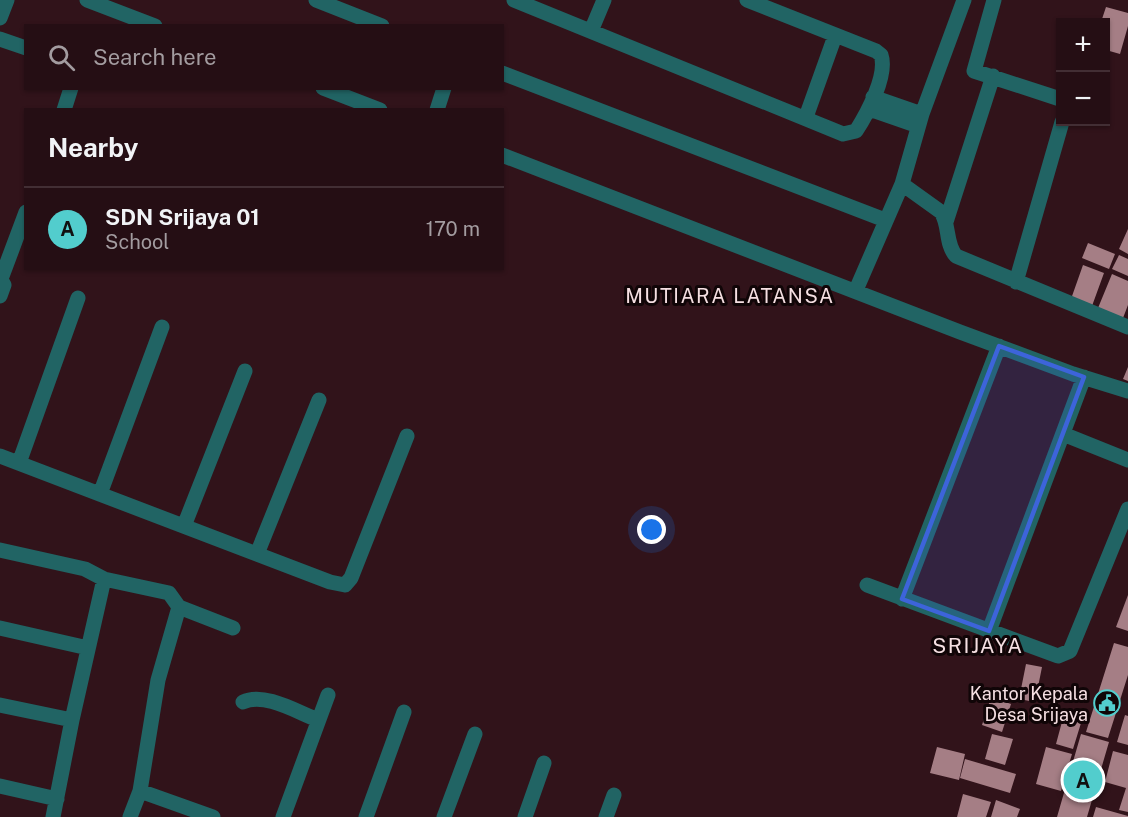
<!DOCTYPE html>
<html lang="en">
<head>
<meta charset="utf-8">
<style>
	:root { --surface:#250e14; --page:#2d171d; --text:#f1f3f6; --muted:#a39ca0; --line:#422e34; --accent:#52cdcd }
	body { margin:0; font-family:"Public Sans",sans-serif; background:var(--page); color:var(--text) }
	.controls { position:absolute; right:18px; top:18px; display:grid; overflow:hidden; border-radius:0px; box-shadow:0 2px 4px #0004 }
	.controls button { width:54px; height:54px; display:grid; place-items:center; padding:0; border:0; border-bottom:2px solid var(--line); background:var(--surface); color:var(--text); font:30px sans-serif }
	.you { position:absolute; left:652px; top:530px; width:21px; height:21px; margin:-15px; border:4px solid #fff; border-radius:50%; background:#1a73e8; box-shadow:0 0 0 9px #1a73e833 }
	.badge { display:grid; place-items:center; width:39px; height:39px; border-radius:50%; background:var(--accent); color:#111; font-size:20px; font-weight:700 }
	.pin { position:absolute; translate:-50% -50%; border:3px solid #fff; box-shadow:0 2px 6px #0006 }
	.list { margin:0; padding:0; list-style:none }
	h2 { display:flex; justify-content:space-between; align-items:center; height:78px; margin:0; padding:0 24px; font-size:26px }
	h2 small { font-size:20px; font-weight:400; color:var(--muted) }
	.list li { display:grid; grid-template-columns:39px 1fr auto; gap:18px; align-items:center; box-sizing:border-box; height:84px; padding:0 24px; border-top:2px solid var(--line) }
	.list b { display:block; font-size:22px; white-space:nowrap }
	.list p { margin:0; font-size:20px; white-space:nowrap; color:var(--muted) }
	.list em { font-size:20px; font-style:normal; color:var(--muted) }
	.icon { flex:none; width:33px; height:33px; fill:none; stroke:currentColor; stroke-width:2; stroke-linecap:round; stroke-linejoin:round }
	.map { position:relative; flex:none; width:1128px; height:817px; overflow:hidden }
	.search { position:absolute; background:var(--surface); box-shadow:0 2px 4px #0004; left:24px; top:24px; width:480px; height:66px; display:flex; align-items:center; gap:15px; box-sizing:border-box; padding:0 21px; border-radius:0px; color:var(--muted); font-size:22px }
	.panel { position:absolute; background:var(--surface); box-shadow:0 2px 4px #0004; left:24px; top:108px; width:480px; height:162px; border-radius:0px }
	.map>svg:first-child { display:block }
	.building { fill:#a57e85 }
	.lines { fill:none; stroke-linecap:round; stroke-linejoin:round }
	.street { stroke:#216464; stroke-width:15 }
	.marked { fill:#3d64da; fill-opacity:0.2; stroke:#3d64da; stroke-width:4.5; stroke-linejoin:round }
	.labels { text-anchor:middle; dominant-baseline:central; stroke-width:6; stroke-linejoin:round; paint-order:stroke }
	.poi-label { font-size:18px; fill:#f5dfe2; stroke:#100507; text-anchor:end }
	.neighbourhood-label { font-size:20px; letter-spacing:1.5px; fill:#f5dfe2; stroke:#100507 }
	.quarter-label { font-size:21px; letter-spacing:1.5px; fill:#f5dfe2; stroke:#100507 }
</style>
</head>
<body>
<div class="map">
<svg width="1128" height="817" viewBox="0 0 1128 817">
	<rect width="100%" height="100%" fill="#31131a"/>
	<path class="building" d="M1106 7 1128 13V26L1120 54 1106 50V22H1101Z
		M1128 229V254L1119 249Z
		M1088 243 1115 254 1109 269 1082 258Z
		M1119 255 1128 259V276L1112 269Z
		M1083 265 1104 273 1092 306 1071 299Z
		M1112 274 1128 281V305L1123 318 1098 308Z
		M1128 367V381L1123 379Z
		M1128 595V631L1116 627Z
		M1114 643 1128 647V675L1108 738 1086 732Z
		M1026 664 1042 667 1035 702 1019 699Z
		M991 697 1011 704 1002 732 982 725Z
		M1125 715 1128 716V745L1117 742Z
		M1063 718 1081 723 1073 749 1056 744Z
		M992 734 1013 739 1005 765 985 759Z
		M1081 734 1109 742 1087 817H1057Z
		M937 747 965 754 959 780 930 773Z
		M1046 747 1072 754 1061 791 1036 784Z
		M1113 751 1128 755V812L1119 810 1126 788 1105 782Z
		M965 759 1016 774 1010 793 960 778Z
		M963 794 991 802 986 817H957Z
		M996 800 1020 809 1017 817H991Z
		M1096 807 1128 816V817H1093Z"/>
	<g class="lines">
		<path class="street" d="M87 0 155 26
			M316 0 382 26
			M514 0 843 134 856 131C867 114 888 75 881 55L876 51 747 0
			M994 0 974 71 1060 99
			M0 18 7 0
			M591 31 604 0
			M0 39 26 48
			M502 73 885 220
			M323 88 380 110
			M873 97 922 114
			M869 109 918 126
			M64 110 71 88
			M437 110 444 88
			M806 117 835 36
			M502 155 960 332 1073 374 1128 391
			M902 184 941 212C950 225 945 244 956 256L1128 327
			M946 222 993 76
			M0 278 4 285 0 296
			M1 279 26 212
			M1016 282 1062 122
			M856 290 902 184 922 114 964 0
			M1063 434 1128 460
			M0 456 330 582 345 585 351 578 407 436
			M19 463 78 298
			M100 494 162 327
			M184 526 245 371
			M0 550 85 569 104 579 72 720 53 817
			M257 554 319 400
			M104 579 169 593 179 607 158 680 140 791
			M867 585 1058 656 1070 651 1128 509
			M902 599 999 346
			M179 607 233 628
			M0 628 88 648
			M989 631 1084 377
			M243 702C265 692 297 712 318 720
			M0 705 72 720
			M0 786 57 799
			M130 817 140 791 213 817
			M283 817 328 695
			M366 817 404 712
			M444 817 475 734
			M525 817 544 763
			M606 817 614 795"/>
	</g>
	<path class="marked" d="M999 346 1084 377 989 631 902 599Z"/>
	<defs>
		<g id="civic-ring" transform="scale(1.35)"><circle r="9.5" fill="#100507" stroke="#52cdcd" stroke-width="1.5"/><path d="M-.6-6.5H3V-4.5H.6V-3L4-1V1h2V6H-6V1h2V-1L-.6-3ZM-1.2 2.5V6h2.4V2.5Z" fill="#52cdcd"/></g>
	</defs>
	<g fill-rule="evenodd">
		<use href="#civic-ring" x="1107" y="703"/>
	</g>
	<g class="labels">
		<g class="poi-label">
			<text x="1088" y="693">Kantor Kepala<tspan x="1088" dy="21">Desa Srijaya</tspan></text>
		</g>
		<g class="neighbourhood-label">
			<text x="730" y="296">MUTIARA LATANSA</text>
		</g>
		<g class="quarter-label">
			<text x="978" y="645">SRIJAYA</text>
		</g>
	</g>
</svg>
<div class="controls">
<button>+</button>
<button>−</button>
</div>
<div class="you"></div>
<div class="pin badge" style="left:1083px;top:780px">A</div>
<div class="search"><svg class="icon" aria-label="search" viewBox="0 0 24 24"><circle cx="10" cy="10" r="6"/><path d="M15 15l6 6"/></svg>Search here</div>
<section class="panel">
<h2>Nearby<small></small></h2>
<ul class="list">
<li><span class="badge">A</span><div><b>SDN Srijaya 01</b><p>School</p></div><em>170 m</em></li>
</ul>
</section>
</div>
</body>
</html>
